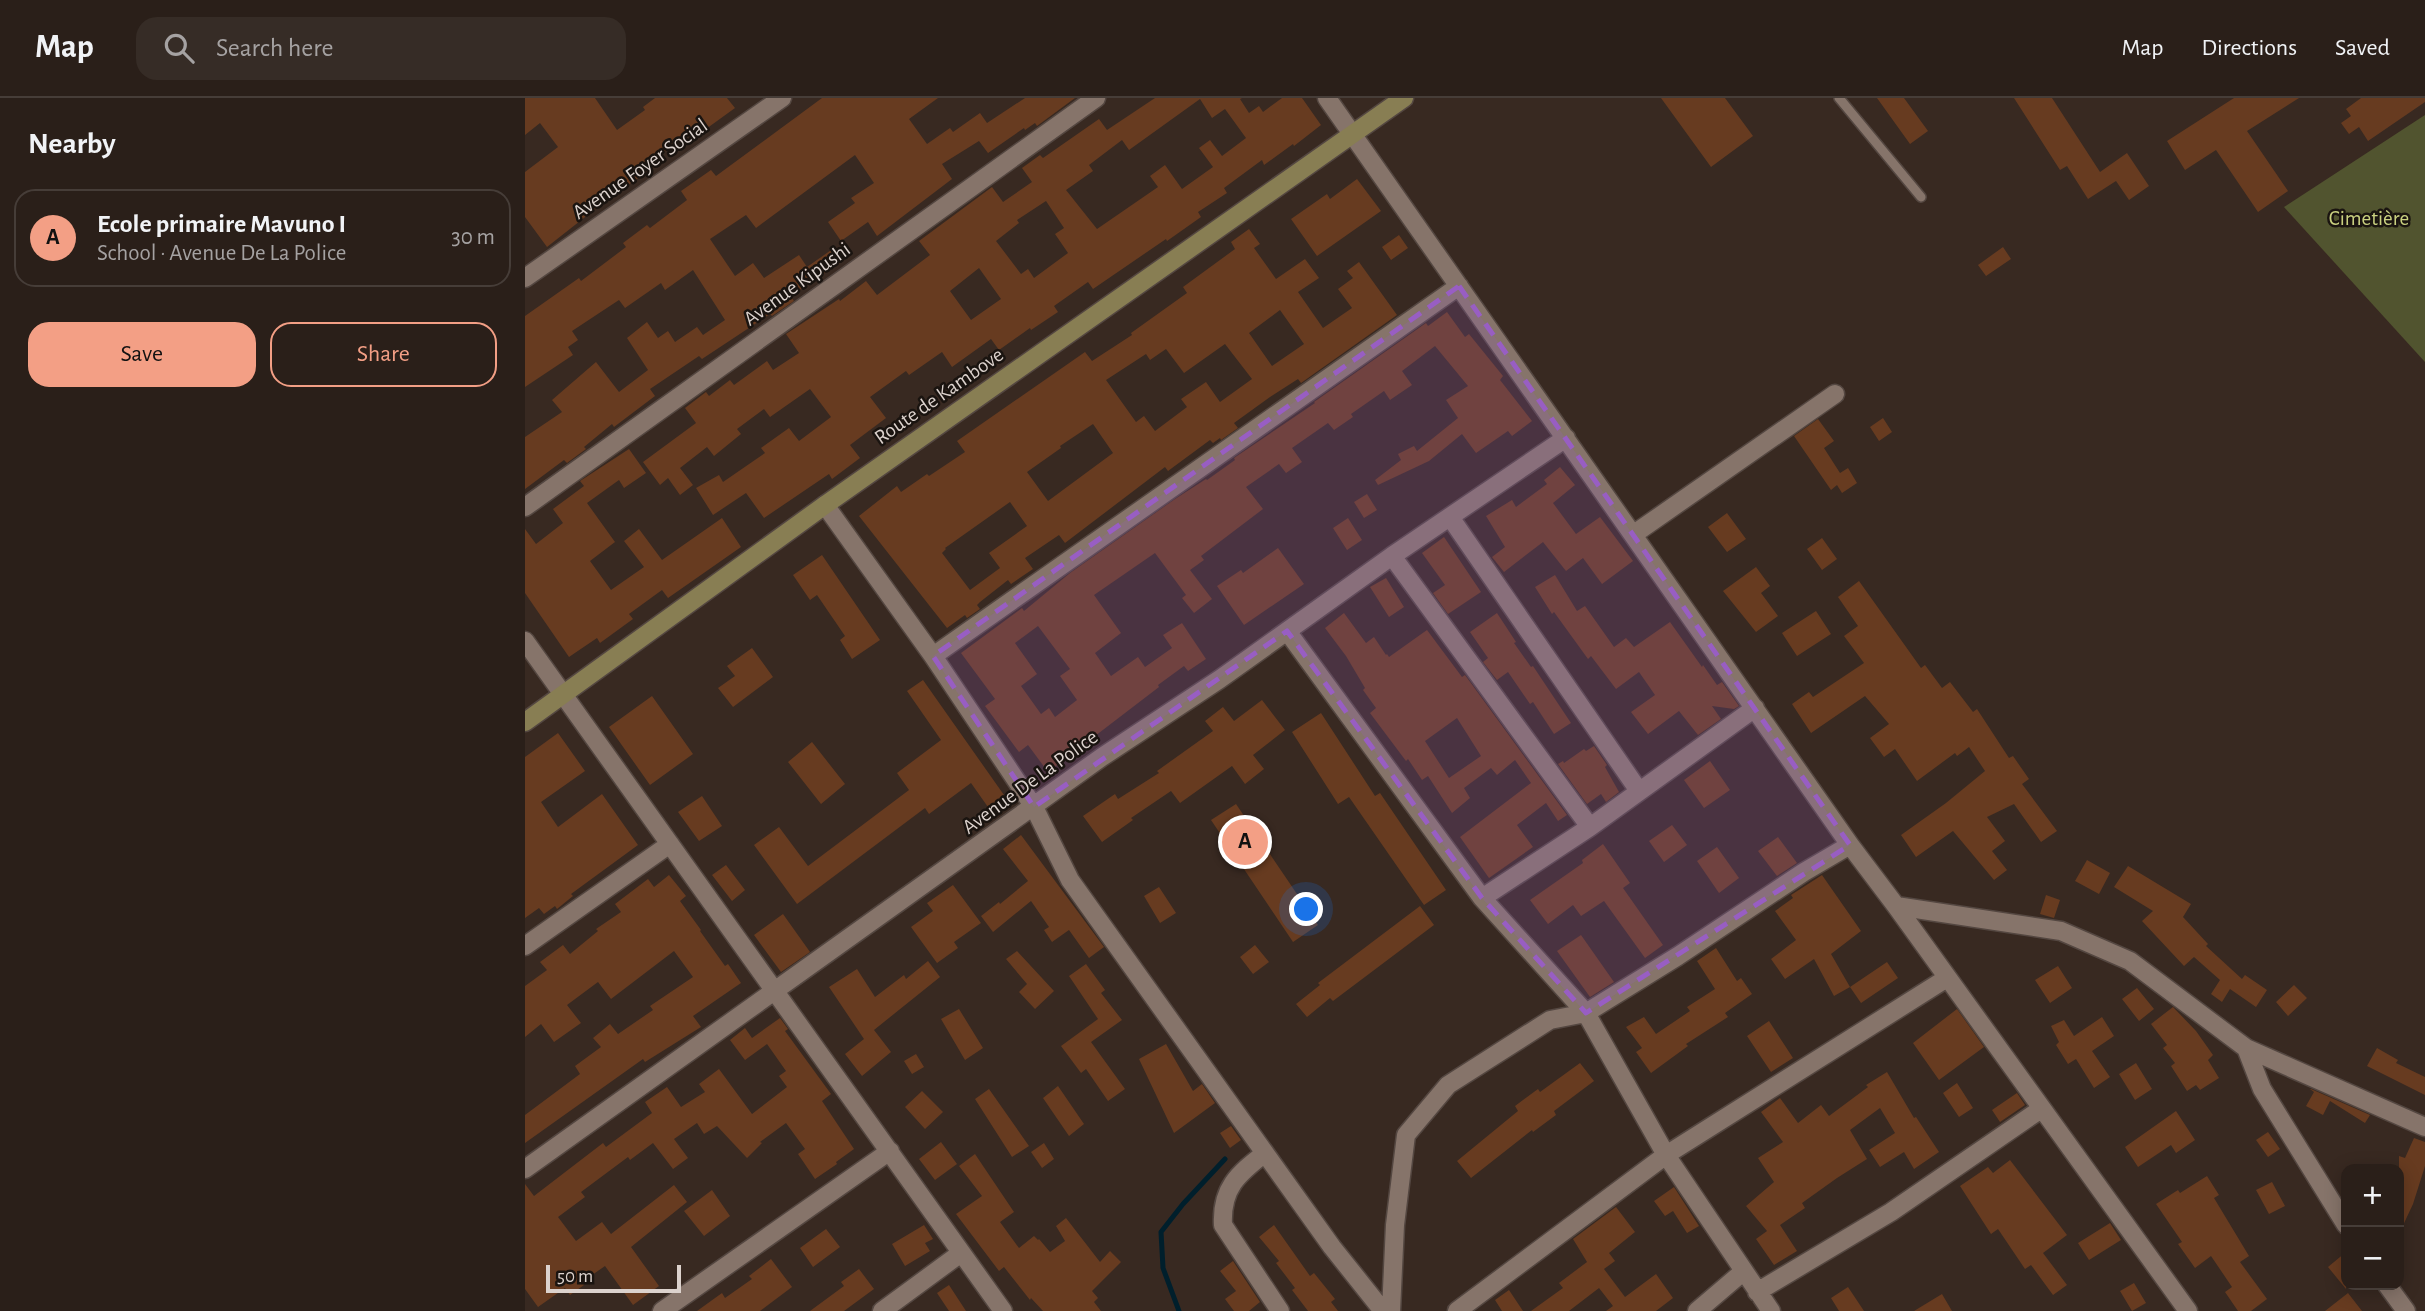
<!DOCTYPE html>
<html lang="en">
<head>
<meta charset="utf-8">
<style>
	:root { --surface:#2a1f19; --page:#362c26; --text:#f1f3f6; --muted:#a5a2a2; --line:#463d38; --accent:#f39f85 }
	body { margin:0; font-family:"Alegreya Sans",sans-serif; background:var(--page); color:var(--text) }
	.controls { position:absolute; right:21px; bottom:21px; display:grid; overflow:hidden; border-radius:14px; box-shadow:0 4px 18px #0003 }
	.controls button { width:63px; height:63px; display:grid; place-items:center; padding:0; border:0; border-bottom:2px solid var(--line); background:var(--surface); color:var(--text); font:35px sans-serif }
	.scale { position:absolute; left:21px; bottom:18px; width:135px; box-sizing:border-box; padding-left:7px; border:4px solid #dcd2cd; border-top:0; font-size:19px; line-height:24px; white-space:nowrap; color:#dcd2cd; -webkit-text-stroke:5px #1a1410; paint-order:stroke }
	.you { position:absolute; left:782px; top:812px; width:24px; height:24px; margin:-18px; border:5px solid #fff; border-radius:50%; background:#1a73e8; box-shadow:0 0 0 10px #1a73e833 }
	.badge { display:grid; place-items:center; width:46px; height:46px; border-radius:50%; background:var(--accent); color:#111; font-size:23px; font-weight:700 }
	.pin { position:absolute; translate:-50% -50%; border:4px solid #fff; box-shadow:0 2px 7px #0006 }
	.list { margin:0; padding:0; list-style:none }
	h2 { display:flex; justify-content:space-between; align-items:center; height:91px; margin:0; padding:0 28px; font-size:30px }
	h2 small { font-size:23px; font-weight:400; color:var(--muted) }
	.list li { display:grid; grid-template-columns:46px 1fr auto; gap:21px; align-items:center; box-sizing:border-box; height:98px; margin:0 14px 14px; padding:0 14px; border:2px solid var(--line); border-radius:21px }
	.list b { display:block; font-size:26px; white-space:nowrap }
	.list p { margin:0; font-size:23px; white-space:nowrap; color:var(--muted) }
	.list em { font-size:23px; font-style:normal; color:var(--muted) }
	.actions { display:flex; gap:14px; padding:21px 28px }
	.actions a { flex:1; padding:16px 0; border:2px solid var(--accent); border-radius:21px; text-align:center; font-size:24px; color:var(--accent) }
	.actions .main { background:var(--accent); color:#111 }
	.icon { flex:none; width:38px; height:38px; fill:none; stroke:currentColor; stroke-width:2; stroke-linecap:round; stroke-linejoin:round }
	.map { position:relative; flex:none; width:1900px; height:1213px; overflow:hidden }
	header { display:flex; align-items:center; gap:42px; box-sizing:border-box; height:98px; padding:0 35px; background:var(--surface); border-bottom:2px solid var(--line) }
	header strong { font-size:33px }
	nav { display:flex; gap:38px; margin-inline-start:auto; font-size:24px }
	.search { width:490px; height:63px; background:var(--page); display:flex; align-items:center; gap:18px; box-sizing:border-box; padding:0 24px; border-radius:21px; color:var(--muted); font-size:26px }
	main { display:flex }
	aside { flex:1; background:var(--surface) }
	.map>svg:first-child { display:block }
	.green { fill:#51542f }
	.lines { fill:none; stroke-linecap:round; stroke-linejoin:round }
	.stream { stroke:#001f2c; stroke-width:5 }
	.building { fill:#673b20; fill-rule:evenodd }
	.lane-casing { stroke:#544741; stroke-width:12 }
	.street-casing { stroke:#544741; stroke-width:21 }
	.secondary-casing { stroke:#544741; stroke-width:21 }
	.lane { stroke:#86746a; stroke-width:9 }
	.street { stroke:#86746a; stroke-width:18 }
	.secondary { stroke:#887e53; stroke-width:18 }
	.marked { fill:#985ec3; fill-opacity:0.2; stroke:#985ec3; stroke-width:5; stroke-dasharray:14 9; stroke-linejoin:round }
	.labels { text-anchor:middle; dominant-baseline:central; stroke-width:5; stroke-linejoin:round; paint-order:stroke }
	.street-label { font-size:21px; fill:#dcd2cd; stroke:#1a1410 }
	.park-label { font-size:21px; fill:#cad180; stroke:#1a1410 }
</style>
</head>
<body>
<header>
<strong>Map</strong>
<div class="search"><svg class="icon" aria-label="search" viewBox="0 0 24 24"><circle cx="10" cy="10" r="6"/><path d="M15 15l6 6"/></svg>Search here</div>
<nav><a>Map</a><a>Directions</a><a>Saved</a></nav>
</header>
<main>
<aside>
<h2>Nearby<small></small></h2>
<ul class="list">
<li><span class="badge">A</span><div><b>Ecole primaire Mavuno I</b><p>School · Avenue De La Police</p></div><em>30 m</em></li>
</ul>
<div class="actions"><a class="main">Save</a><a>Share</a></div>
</aside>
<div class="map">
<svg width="1900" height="1213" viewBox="0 0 1900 1213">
	<rect width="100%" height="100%" fill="#382921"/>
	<path class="green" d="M1900 17V264L1759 109Z"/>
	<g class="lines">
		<path class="stream" d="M654 1213 638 1170 636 1134 658 1106 700 1061"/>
	</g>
	<path class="building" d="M0 0H70L92 32 120 12 118 9 130 0H202L210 10 181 31 178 26 132 59 136 64 83 101 22 149 0 119V74L33 49 15 25 0 37Z
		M297 0H413L384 21 402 46 425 30 428 34 455 15 462 25 500 0H550L512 28 510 25 500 32 499 30 463 55 454 43 417 66 427 81 352 138 343 124 316 143 303 124 330 105 326 100 349 85 330 57 231 130 221 117 185 141 210 178 228 165 239 180 274 157 282 169 309 150 318 163 265 198 269 203 247 218 245 216 177 261 174 258 125 291 130 298 89 329 87 326 59 349 61 351 42 365 39 362 0 391V339L37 314 27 302 71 264 94 294 123 272 102 240 122 224 133 240 143 233 150 244 172 229 178 237 200 222 168 172 140 192 136 185 100 210 94 202 47 233 53 242 43 249 48 257 0 289V218L54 180 56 183 101 149 98 145 122 127 125 130 162 102 156 93 186 72 191 78Z
		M630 0H717L715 1 724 15 734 8 738 14 757 0H777L796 27 769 48 768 46 739 67 737 62 699 90 702 95 673 114 676 119 642 143 641 141 568 191 563 184 529 208 533 214 506 232 505 230 474 252 466 241 427 269 417 254 384 277 381 273 345 299 361 320 325 347 335 360 307 381 304 376 239 420 221 395 188 417 171 390 194 377 198 384 240 355 236 350 264 330 274 343 306 319 285 291 245 319 239 311 212 331 216 336 189 358 182 349 155 370 168 387 155 397 143 380 135 387 118 364 171 325 160 310 181 294 184 298 205 282 209 287 242 263 248 272 274 255 261 236 314 201 315 203 341 183 352 197 405 157 394 143 467 89 478 104 507 84 497 70 515 57 518 60 574 21 582 32ZM675 1 687 20 700 11 721 40 697 58 685 42 674 50 688 69 657 91 640 67 625 78 633 89 572 131 541 92 568 73 564 67 597 42 604 52ZM521 103 539 130 530 136 543 155 509 180 503 171 496 176 471 143 494 125 492 122ZM454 170 476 201 446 222 425 193Z
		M1136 0H1200L1228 38 1186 69Z
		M1352 0H1379L1403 33 1385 46Z
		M1489 0H1527L1575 74 1602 55 1624 88 1604 102 1591 83 1563 101 1542 68 1535 72Z
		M1709 0H1774L1722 33 1763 93 1733 114 1691 52 1660 72 1642 43Z
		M1836 0H1900V4L1843 43 1834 29 1824 36 1816 25 1826 18 1821 11Z
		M832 81 856 113 792 158 766 121 802 96 805 101Z
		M724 131 735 146 729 150 751 181 780 161 794 180 773 194 798 230 827 210 813 191 828 180 822 173 834 164 872 217 776 285 773 281 745 299 709 325 713 330 696 342 695 340 688 345 685 342 643 373 640 369 540 445 534 437 500 460 508 471 486 486 483 482 455 504 452 507 455 511 442 520 440 517 422 530 334 418 372 388 376 394 402 376 404 378 440 354 432 343 560 254 567 263 607 237 606 235 662 195 658 189 710 151 706 144ZM755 212 779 246 747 268 724 235ZM700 246 727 281 695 304 681 284 656 301 662 309 630 333 619 318 611 324 581 282 621 256 625 262 641 251 659 275ZM568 326 588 355 523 403 502 374 536 350 535 348ZM485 404 502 428 464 455 475 470 445 492 417 455 421 451 420 450Z
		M874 137 883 150 866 162 857 149Z
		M1478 149 1486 161 1461 178 1453 167Z
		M922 214 940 239 944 236 978 278 975 282 1007 323 987 338 983 333 951 355 937 336 904 363 853 387 850 382 876 362 873 356 889 348 892 353 933 320 921 302 943 288 910 248 877 273 887 287 865 302 859 293 826 316 828 319 809 332 803 325 767 350 777 364 761 375 754 366 721 389 738 411 676 458 679 462 665 472 687 501 669 515 657 500 661 497 630 455 569 497 596 535 570 555 586 578 613 559 620 569 647 550 638 537 657 525 681 561 663 573 659 568 633 587 634 589 523 674 503 647 494 654 460 608 470 601 436 555 497 510 499 513 545 475 650 401 681 381 682 382 710 362 709 360 790 305 789 304 901 225 903 228ZM513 528 545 571 535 578 552 602 530 619 524 610 516 616 496 588 512 576 490 545Z
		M1358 320 1367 334 1354 343 1345 329Z
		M1293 321 1309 343 1299 350 1315 375 1323 370 1332 385 1317 395 1312 387 1306 392 1269 338Z
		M104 351 121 375 99 390 94 382 62 405 90 444 65 463 86 492 119 469 99 443 114 431 137 462 197 420 216 449 143 500 137 492 104 516 108 521 75 545 72 540 44 559 0 495V431L11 446 38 425 28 411 59 388 55 383Z
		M1035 369 1050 387 1028 405 1051 436 1075 419 1108 463 1077 486 1058 460 1041 473 1018 444 979 474 967 459 980 449 961 418 987 402 991 409 1022 386 1019 382Z
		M842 396 852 412 839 420 829 404Z
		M1202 415 1221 441 1202 454 1183 429Z
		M823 420 837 442 822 452 808 430Z
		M919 439 956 494 923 516 908 495 920 487 897 455Z
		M1297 440 1312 461 1297 472 1282 451Z
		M753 450 779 486 719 527 692 488 716 472 718 475Z
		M297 457 355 542 327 561 315 542 320 538 292 497 285 502 268 477Z
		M1231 469 1245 488 1236 495 1253 518 1231 534 1198 493Z
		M1030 477 1052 513 1060 508 1089 549 1101 540 1109 549 1145 524 1177 569 1178 567 1192 587 1197 584 1214 608 1209 611 1187 608 1196 621 1173 637 1154 613 1123 636 1106 614 1130 597 1114 574 1091 591 1066 558 1063 561 1029 514 1027 516 1010 489Z
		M861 480 879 509 864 519 845 489Z
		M1334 483 1396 570 1400 567 1417 590 1425 584 1448 614 1452 611 1484 660 1488 658 1504 681 1497 686 1532 733 1516 744 1489 706 1462 719 1480 743 1467 753 1482 772 1469 782 1428 733 1391 759 1376 737 1421 705 1460 673 1444 649 1432 658 1430 655 1392 683 1370 651 1359 659 1345 640 1364 626 1340 598 1286 635 1267 606 1284 594 1288 599 1339 565 1319 538 1333 528 1313 499Z
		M1291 513 1306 536 1272 558 1257 535Z
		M819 515 841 545 849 539 861 557 862 556 864 559 902 532 937 579 940 577 1042 717 1033 723 1021 705 992 727 1008 749 964 780 935 739 1006 685 990 662 972 677 966 670 939 690 945 700 927 715 903 678 897 682 883 661 881 663 845 615 851 610 838 592 840 590 821 558 800 530ZM932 620 956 658 924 680 900 643Z
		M972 515 991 544 989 545 1006 569 1008 568 1046 625 1029 636 1008 604 1005 606 983 574 972 582 958 564 963 560 945 534Z
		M227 550 248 579 208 609 193 590 210 578 202 568Z
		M398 582 486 707 470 719 446 685 404 716 400 710 272 806 229 747 254 729 283 768 384 692 372 675 416 642 382 593Z
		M127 598 168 656 125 687 84 629Z
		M737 602 760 632 728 657 739 671 720 686 707 668 655 705 646 693 606 720 608 722 577 744 558 718 590 696 593 701 634 675 632 673 688 633 680 623 698 609 709 623Z
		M796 615 850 698 855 695 921 792 899 807 824 699 813 706 767 634Z
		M33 635 60 673 16 704 33 729 77 696 113 747 46 796 48 798 32 811 30 808 19 816 14 810 0 820V659Z
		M287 644 320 686 296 706 263 664Z
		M1069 648 1082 667 1080 669 1094 694 1081 704 1076 696 1062 706 1033 666 1038 663 1039 665 1059 651 1061 653Z
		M1185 663 1205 692 1179 710 1159 682Z
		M177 698 197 728 174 743 153 714Z
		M711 706 793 827 768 844 686 722Z
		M1147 727 1162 747 1139 764 1124 743Z
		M496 737 579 849 564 860 544 832 527 844 519 832 524 829 506 803 468 834 456 818 474 804 475 806 503 783 478 751Z
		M1253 739 1272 765 1252 778 1233 753Z
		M1078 746 1105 785 1098 790 1138 847 1120 860 1079 803 1056 818 1048 807 1023 826 1005 802 1058 765 1057 762Z
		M1192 749 1214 780 1194 795 1172 763Z
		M1562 762 1585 775 1574 796 1550 783Z
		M201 767 220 792 207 803 187 777Z
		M1603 768 1666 806 1658 819 1683 846 1681 848 1717 881 1720 877 1742 892 1731 909 1705 891 1697 904 1686 896 1695 882 1669 859 1659 868 1617 823 1628 813 1589 789Z
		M144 777 161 798 155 803 176 832 175 833 200 868 203 866 216 885 168 918 176 929 120 964 118 961 0 1045V1017L55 976 50 968 76 949 68 940 85 926 93 936 128 912 125 908 168 879 149 853 86 901 73 884 42 907 56 925 29 944 16 926 0 939V888L22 872 15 864 38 847 45 856 73 833 71 831 96 814 90 806 123 781 129 789Z
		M1297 777 1336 833 1306 856 1325 889 1309 898 1289 861 1260 881 1246 861 1271 842 1250 813 1268 800 1266 797Z
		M428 787 456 825 429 844 433 850 412 865 386 829 408 813 402 805Z
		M634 789 651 815 635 825 619 798Z
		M1521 797 1535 802 1529 820 1515 816Z
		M895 808 909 827 808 903 805 900 782 919 771 906 795 887 793 885Z
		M258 816 285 854 256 874 229 837Z
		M1056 837 1089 884 1065 899 1032 853Z
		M730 847 744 864 728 876 715 859Z
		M1191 850 1212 883 1216 880 1227 896 1200 915 1203 919 1161 946 1163 948 1126 975 1111 954 1117 950 1101 929 1119 919 1131 936 1165 913 1162 909 1190 891 1172 863Z
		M492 853 529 893 510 911 494 894 502 886 481 861Z
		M403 863 415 879 349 932 366 954 337 978 320 956 339 941 304 889 332 871 350 899 379 877 381 881Z
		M1362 864 1373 880 1336 905 1325 889Z
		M561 866 580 892 576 895 597 922 566 944 600 991 583 1003 561 971 556 975 536 948 573 921 544 878Z
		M1533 868 1547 890 1525 905 1510 882Z
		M1769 887 1782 900 1763 918 1751 904Z
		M1612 890 1629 911 1614 923 1597 901Z
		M1648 909 1671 933 1688 957 1683 962 1694 980 1675 992 1671 987 1662 993 1646 968 1650 965 1638 950 1642 947 1626 926Z
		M434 911 458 950 440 962 416 921Z
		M1432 911 1459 949 1414 982 1388 945Z
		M1577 919 1589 938 1567 953 1585 979 1569 990 1551 961 1543 966 1531 947 1534 944 1526 928 1539 922 1549 938Z
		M255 920 263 931 260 933 306 996 297 1003 329 1051 311 1064 312 1066 290 1081 273 1056 280 1051 261 1025 235 1044 237 1045 222 1060 192 1028 179 1036 172 1025 149 1041 163 1060 148 1071 128 1045 105 1062 103 1059 56 1094 60 1099 33 1119 51 1143 77 1124 86 1136 149 1087 162 1104 106 1149 134 1188 108 1207 80 1168 57 1184 59 1187 45 1197 40 1190 13 1209 0 1191V1086L9 1098 78 1045 81 1049 127 1015 120 1004 142 989 156 1009 180 994 174 986 194 971 227 1016 262 989 254 978 261 973 242 946 220 962 205 942 220 930 227 940Z
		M1244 923 1268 960 1246 974 1222 938Z
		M641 946 668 993 677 986 690 1005 649 1035 614 961Z
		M1852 950 1873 962 1871 965 1900 979V997L1842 968Z
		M391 956 399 969 387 976 379 963Z
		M1055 965 1069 983 1029 1013 1031 1017 1008 1034 1007 1032 946 1080 932 1063 993 1013 990 1008 1013 991 1015 994Z
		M1611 965 1627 991 1610 1002 1594 976Z
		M1362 974 1389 1020 1391 1019 1414 1054 1389 1071 1379 1054 1355 1069 1344 1052 1370 1035 1355 1010 1325 1032 1342 1061 1312 1080 1277 1105 1280 1110 1255 1127 1272 1153 1249 1167 1231 1141 1242 1133 1221 1108 1249 1084 1233 1060 1258 1044 1236 1014 1255 1000 1273 1025 1296 1007 1304 1018 1343 989 1341 987Z
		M1432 985 1448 1010 1434 1019 1418 995Z
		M533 988 559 1026 544 1038 518 1000Z
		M464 991 504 1048 487 1059 450 1001Z
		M1785 991H1786L1845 1017 1840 1025 1805 1003 1798 1017 1781 1008 1789 994Z
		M397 993 418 1014 400 1031 380 1009Z
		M1492 995 1500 1007 1475 1024 1467 1012Z
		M1651 1013 1670 1042 1651 1055 1646 1047 1613 1069 1600 1049Z
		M706 1028 716 1042 705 1050 695 1035Z
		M1743 1034 1755 1051 1743 1059 1731 1042Z
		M1889 1040 1900 1044V1068L1888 1106 1874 1136V1058L1880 1060Z
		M416 1044 432 1066 410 1082 394 1061Z
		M519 1045 529 1061 517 1070 506 1054Z
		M450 1056 489 1114 475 1124 494 1150 509 1138 513 1142 514 1141 525 1154 540 1143 531 1128 541 1120 575 1164 585 1153 596 1164 567 1193 573 1200 569 1204 576 1213H518L506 1200 505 1202 479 1169 474 1173 431 1116 457 1098 434 1068Z
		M1485 1062 1542 1137 1518 1155 1542 1187 1528 1197 1506 1167 1500 1171 1473 1131 1466 1136 1435 1088 1463 1069 1468 1075Z
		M1682 1078 1694 1097 1689 1100 1724 1158 1715 1164 1742 1201 1726 1213H1713L1700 1194 1707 1189 1686 1158 1670 1170 1653 1146 1657 1144 1631 1106 1653 1092 1655 1095Z
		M1747 1084 1760 1108 1744 1116 1731 1092Z
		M1149 1089 1174 1128 1162 1135 1148 1113 1140 1118 1129 1103Z
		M187 1092 205 1118 179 1138 159 1113Z
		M1091 1109 1110 1134 1084 1155 1090 1163 1079 1171 1100 1199 1131 1176 1148 1200 1131 1213H1081L1088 1208 1074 1190 1044 1213H1006L1038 1190 1034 1185 1062 1164 1048 1141Z
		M1585 1125 1596 1142 1564 1162 1553 1145Z
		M399 1127 408 1141 400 1145 405 1153 380 1168 367 1146Z
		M749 1127 785 1178 789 1175 810 1201 806 1204 813 1213H783L767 1192 770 1190 751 1165 754 1163 734 1139Z
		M301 1131 315 1149 288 1169 275 1150Z
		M1821 1154V1191L1803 1169Z
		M246 1161 267 1189 235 1213H172L197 1195 200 1200 227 1181 224 1178Z
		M708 1163 735 1204 724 1213H709L700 1201 711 1193 695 1173Z
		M334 1171 349 1191 319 1213H285L319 1188 316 1184Z
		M1609 1185 1621 1205 1607 1213 1595 1193Z
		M424 1187 441 1213H424L412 1195Z
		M1323 1189 1339 1213H1314L1306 1200Z
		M984 1192 998 1213H977L970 1202Z
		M1823 1195 1837 1213H1800Z
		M1417 1196 1427 1213H1389Z"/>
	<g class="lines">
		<g class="lane-casing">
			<path id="lane" d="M1314 0 1396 99"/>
		</g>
		<g class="street-casing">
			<path id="street" d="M802 0 1325 747 1371 808 1663 1213
				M0 180 257 0
				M300 407 408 558 509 709 545 782 807 1149 858 1213
				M0 409 571 0
				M925 419 1114 693
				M1109 436 1310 296
				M867 458 1065 729
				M762 533 957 800 1061 915 1141 1057 1246 1213
				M0 543 478 1213
				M408 558 934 188
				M957 800 1065 729 1230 610
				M1371 808 1536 833 1605 863 1721 950 1900 1029
				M0 848 145 746
				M1721 950 1737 991 1821 1127
				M740 1055C713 1076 696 1090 698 1127L755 1213
				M0 1071 577 659 695 581 867 458 1041 340
				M1862 1187 1881 1213
				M1232 1194 1366 1114 1516 1011
				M137 1213 365 1053
				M357 1213 436 1155
				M866 1213 870 1127 881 1037 923 987 1025 922 1061 915 1153 858 1279 774 1325 747
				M932 1213 1141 1057 1422 880
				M1172 1213 1219 1173"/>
		</g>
		<g class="secondary-casing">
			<path id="secondary" d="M0 624 300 407 879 0"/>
		</g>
		<use href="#lane" class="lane"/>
		<use href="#street" class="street"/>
		<use href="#secondary" class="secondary"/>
	</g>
	<path class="marked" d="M934 188 1325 747 1061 915 957 800 762 533 509 709 408 558Z"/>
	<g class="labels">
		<g class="street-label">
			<text transform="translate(115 71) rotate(-35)">Avenue Foyer Social</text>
			<text transform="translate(272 186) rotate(-36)">Avenue Kipushi</text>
			<text transform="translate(414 298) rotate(-35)">Route de Kambove</text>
			<text transform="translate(505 684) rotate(-36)">Avenue De La Police</text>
		</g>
		<g class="park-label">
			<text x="1844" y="120">Cimetière</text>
		</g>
	</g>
</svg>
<div class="controls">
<button>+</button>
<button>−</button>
</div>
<div class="scale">50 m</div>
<div class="you"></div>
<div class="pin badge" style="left:720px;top:744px">A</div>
</div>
</main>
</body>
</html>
